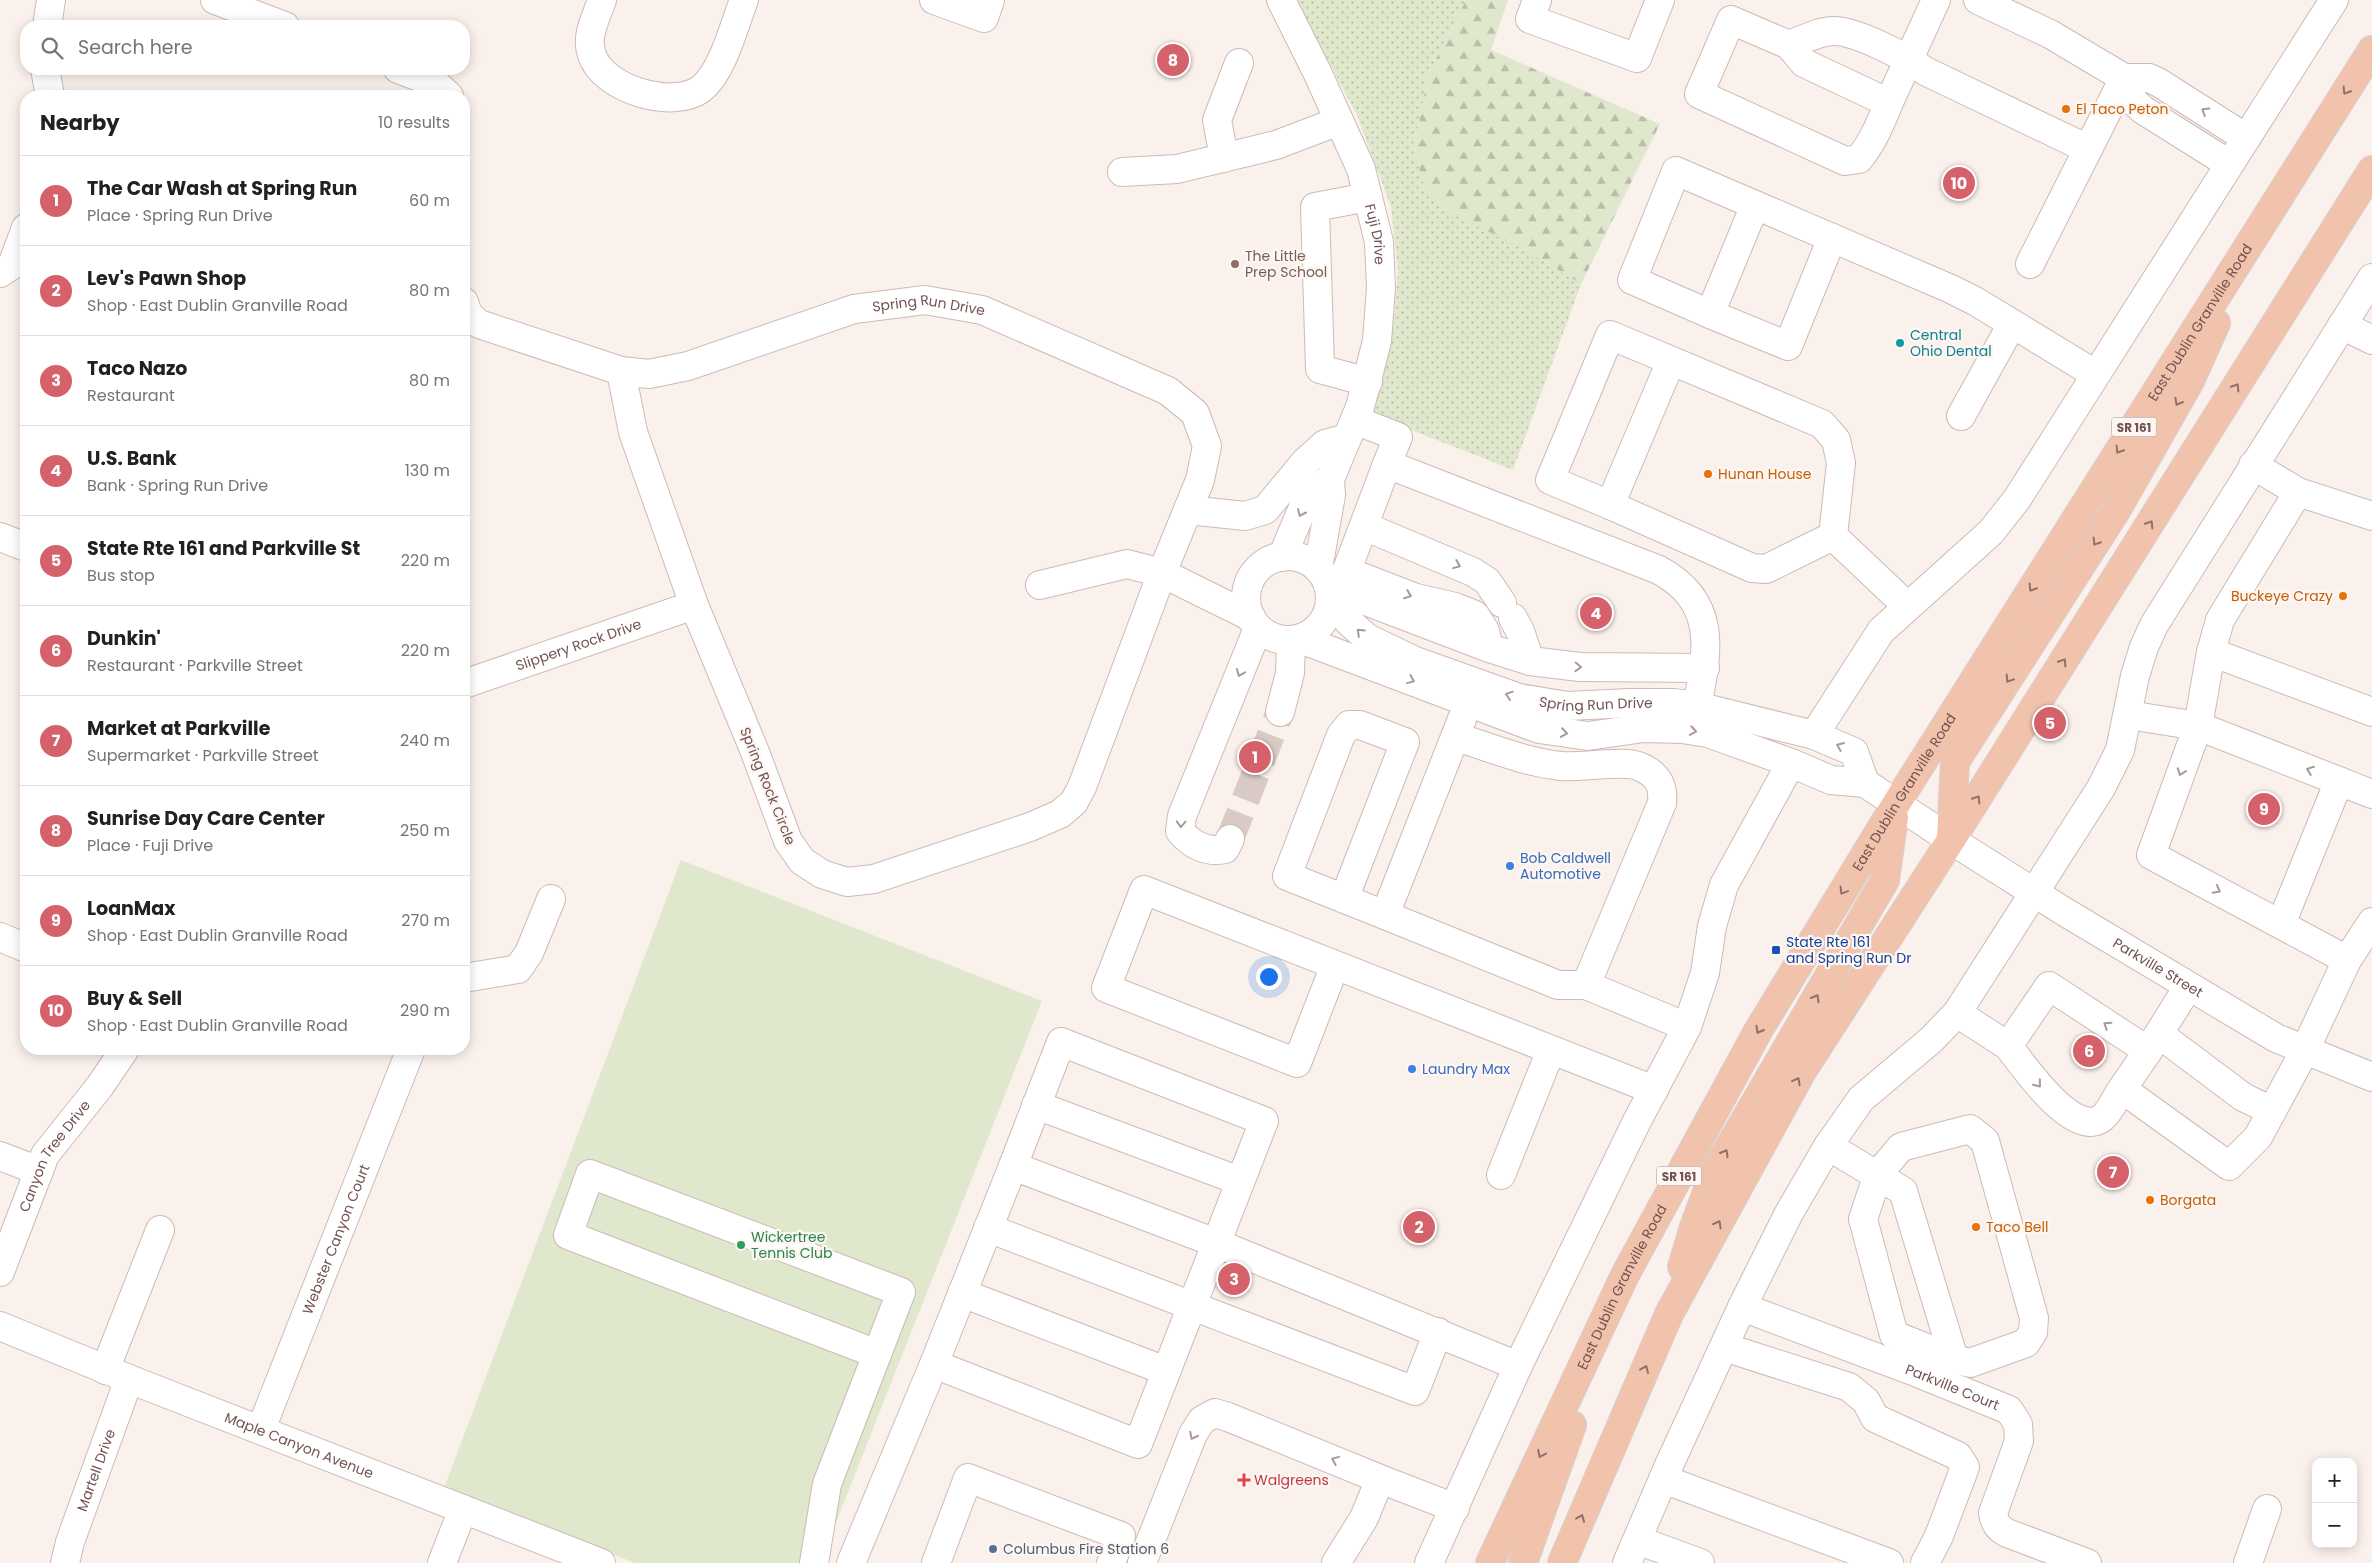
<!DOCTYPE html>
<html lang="en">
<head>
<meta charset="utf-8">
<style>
	:root { --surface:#fff; --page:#f6f6f6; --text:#202124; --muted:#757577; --line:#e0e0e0; --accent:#d5616a }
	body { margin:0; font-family:Poppins,sans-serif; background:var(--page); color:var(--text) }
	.controls { position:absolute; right:15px; bottom:15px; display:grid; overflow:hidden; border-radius:10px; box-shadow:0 2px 12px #0003 }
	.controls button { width:45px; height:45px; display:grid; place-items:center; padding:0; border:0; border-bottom:1px solid var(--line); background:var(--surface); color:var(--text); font:25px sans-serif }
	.you { position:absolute; left:1268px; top:976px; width:18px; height:18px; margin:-12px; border:4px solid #fff; border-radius:50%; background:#1a73e8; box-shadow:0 0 0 8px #1a73e833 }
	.badge { display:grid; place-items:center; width:32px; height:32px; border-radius:50%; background:var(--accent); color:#fff; font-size:16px; font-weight:700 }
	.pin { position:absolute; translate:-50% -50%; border:2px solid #fff; box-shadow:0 1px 5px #0006 }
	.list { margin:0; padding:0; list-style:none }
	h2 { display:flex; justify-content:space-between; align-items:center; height:65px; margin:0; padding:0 20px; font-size:21px }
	h2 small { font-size:16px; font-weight:400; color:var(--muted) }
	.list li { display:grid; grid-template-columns:32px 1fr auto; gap:15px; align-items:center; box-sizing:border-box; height:90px; padding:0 20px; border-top:1px solid var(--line) }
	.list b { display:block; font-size:19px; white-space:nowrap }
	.list p { margin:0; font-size:16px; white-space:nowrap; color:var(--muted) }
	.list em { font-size:16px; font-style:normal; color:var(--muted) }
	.icon { flex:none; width:28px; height:28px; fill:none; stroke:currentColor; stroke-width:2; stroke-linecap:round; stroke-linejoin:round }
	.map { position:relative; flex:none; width:2372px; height:1563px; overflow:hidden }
	.search { position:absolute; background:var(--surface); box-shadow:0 2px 12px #0003; left:20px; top:20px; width:450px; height:55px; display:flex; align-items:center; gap:12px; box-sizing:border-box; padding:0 18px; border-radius:20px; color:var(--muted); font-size:19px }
	.panel { position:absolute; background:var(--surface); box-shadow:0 2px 12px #0003; left:20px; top:90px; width:450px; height:965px; border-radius:20px }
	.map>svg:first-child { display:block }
	.grass { fill:url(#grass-dots) }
	.forest { fill:url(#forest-firs) }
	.garden { fill:#dfe7cc }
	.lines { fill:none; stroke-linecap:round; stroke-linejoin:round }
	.minor-tunnel { stroke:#d9cac5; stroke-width:28; stroke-dasharray:28 14; stroke-linecap:butt }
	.minor-casing { stroke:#ceb9b5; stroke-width:30 }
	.major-casing { stroke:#d8cfce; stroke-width:30 }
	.minor { stroke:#fff; stroke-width:28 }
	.major { stroke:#f1c3ad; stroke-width:28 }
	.oneway { stroke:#926f68 }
	.oneway2 { stroke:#ab9897 }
	.food-dot { fill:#e8710a; stroke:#fdf6f3; stroke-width:2 }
	.education-dot { fill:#8d6e63; stroke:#fdf6f3; stroke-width:2 }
	.culture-dot { fill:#0f9aa8; stroke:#fdf6f3; stroke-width:2 }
	.shop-dot { fill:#3f7fe0; stroke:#fdf6f3; stroke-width:2 }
	.transit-dot { fill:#1a4fb4; stroke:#fdf6f3; stroke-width:2 }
	.leisure-dot { fill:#2e9e5b; stroke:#fdf6f3; stroke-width:2 }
	.health-dot { fill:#e0444e; stroke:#fdf6f3; stroke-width:2 }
	.service-dot { fill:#5c6f8a; stroke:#fdf6f3; stroke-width:2 }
	.labels { text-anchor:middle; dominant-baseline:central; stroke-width:4.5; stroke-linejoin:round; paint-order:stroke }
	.shield { fill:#fdf6f3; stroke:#9c8482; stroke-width:1 }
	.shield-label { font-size:12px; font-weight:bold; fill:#735351 }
	.food-label { font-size:14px; fill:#c56008; stroke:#fdf6f3; text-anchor:start }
	.street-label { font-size:14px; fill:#735351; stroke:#fdf6f3 }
	.education-label { font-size:14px; fill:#785e54; stroke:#fdf6f3; text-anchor:start }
	.culture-label { font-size:14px; fill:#0d838f; stroke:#fdf6f3; text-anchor:start }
	.shop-label { font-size:14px; fill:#366cbe; stroke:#fdf6f3; text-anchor:start }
	.transit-label { font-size:14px; fill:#164399; stroke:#fdf6f3; text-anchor:start }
	.leisure-label { font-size:14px; fill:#27864d; stroke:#fdf6f3; text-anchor:start }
	.health-label { font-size:14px; fill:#be3a42; stroke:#fdf6f3; text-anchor:start }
	.service-label { font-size:14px; fill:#4e5e75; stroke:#fdf6f3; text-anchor:start }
</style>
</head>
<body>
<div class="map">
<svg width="2372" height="1563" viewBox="0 0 2372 1563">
	<defs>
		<pattern id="grass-dots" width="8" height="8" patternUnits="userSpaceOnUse" patternTransform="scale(1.25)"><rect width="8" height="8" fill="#dfe7cc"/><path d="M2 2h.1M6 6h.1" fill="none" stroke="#b9bea8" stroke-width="1.8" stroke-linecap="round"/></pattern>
		<pattern id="forest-firs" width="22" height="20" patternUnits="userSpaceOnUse" patternTransform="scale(1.25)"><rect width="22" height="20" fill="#dfe7cc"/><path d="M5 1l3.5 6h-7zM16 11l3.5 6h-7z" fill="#b9bea8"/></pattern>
	</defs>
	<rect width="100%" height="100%" fill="#fbf1ec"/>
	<path class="grass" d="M1296 0H1466L1428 75 1414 149 1529 252 1581 284 1513 470 1368 413 1382 377 1393 330 1398 271 1391 207 1357 115Z"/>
	<path class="forest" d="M1466 0H1508L1491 50 1660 124 1581 284 1529 252 1444 209 1423 183 1414 149 1428 75Z"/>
	<path class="garden" d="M681 860 1042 1001 820 1563H635L444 1488Z"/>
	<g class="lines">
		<path class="minor-tunnel" d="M1230 839 1280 712"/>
		<g class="minor-casing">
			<g id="minor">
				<path d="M215 0 285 26"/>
				<path d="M602 0C596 18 585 36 592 55 603 89 672 110 701 89 723 72 734 25 744 0"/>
				<path d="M934 0 984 18 990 0"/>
				<path id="s1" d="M1281 0 1318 74 1361 169 1379 242 1381 288 1377 341 1360 407 1330 479 1331 495 1318 569"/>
				<path d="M1537 0 1530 19 1637 58 1660 0"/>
				<path d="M1978 0 2050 34 2124 78 2030 264"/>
				<path d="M47 26 51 0"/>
				<path d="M1789 45C1802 40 1820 31 1834 31 1856 31 1907 57 1925 71L2088 149"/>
				<path d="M45 69 50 96"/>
				<path d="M398 69 435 83 449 96"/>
				<path d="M1889 103 1804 63 1789 45 1731 20 1699 94 1845 161 1859 159C1874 141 1882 119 1891 98 1906 65 1921 33 1936 0"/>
				<path d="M1224 158 1217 120 1239 63"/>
				<path d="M2229 164 2143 110 2134 102 2124 78H2149L2158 82 2246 138"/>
				<path d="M1122 172 1177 169 1276 145 1339 121"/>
				<path d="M1755 205 1710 314 1788 346 1832 238"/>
				<path d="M0 273 12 265 26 228"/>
				<path id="s2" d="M464 302 468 314 479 324 621 371 649 374 688 366 854 309 925 300 982 310 1168 391 1195 413 1207 446 1200 480 1162 573 1082 787 1074 802 1060 814 1030 827 874 879 847 882 822 874 802 861 788 841 755 752 694 605 633 432 621 371"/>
				<path d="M1710 314 1632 280 1676 171 1951 289 1975 301 2095 374"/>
				<path d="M2342 325 2372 340"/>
				<path d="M1671 361 1610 505 1752 568 1766 569 1833 536"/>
				<path d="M1368 382 1320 369 1315 207 1368 197"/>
				<path d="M1961 416 2012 324"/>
				<path d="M1355 420 1398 437 1387 464 1659 570C1718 602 1708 651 1697 706"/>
				<path d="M1387 464 1342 583V592L1489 648 1530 661 1580 667 1705 668"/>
				<path d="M2253 465 2298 492 2372 516"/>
				<path d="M2298 492 2220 620 2211 652 2198 726 2151 855 2347 960 2372 922"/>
				<path d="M1610 505 1550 480 1610 335 1822 424 1836 440 1841 463 1833 536 1907 606"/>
				<path d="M1188 510 1245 516 1265 510 1305 462 1325 444 1347 438"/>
				<path d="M1364 526 1473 572 1487 581 1502 603"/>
				<path d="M0 537 26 547"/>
				<circle cx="1288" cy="598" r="42"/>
				<path d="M1282 557 1310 491 1330 479"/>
				<path d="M1346 571 1416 598 1455 607 1475 615 1485 631 1489 648"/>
				<path d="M1040 585 1127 564 1162 573 1251 617"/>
				<path id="s3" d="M1330 594 1348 621 1367 638 1415 661 1519 698 1568 706 1630 703H1674L1697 706 1814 735 1854 752 1865 783"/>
				<path d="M1513 618 1520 631 1530 661"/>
				<path id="s4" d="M1300 639 1539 729 1588 736 1644 728 1682 729 1708 733 1791 763 1831 780 1865 783 1951 840 2065 912 2276 1038 2372 1077"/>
				<path d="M2211 652 2372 712"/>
				<path id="s5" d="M464 684 694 605"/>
				<path d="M1280 712 1290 673 1291 640"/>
				<path d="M2128 715 2198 726 2372 794"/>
				<path d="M1462 719 1385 915 1558 985H1586"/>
				<path d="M1814 735 1881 631 1991 532 2017 499 2334 0"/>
				<path d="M1457 737C1491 748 1525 762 1561 766 1579 768 1623 760 1638 766 1656 773 1664 783 1662 803L1586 985 1687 1027"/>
				<path d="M1230 839 1225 849C1208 853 1191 845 1180 831L1182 816 1258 628"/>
				<path d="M1344 899 1405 742 1360 725H1349L1341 735 1287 876 1385 915"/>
				<path d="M2281 924 2339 781"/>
				<path d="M0 937 26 948"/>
				<path d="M1335 965 1297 1063 1106 988 1144 890 1654 1090"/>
				<path d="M464 978 518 969 529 953 551 899"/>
				<path d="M2188 987 2148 1051 2122 1089 2229 1166 2258 1137 2305 1050 2347 960"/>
				<path d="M1957 1013 2008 1046 2049 986 2148 1051"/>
				<path d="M2159 1034 2243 1097 2272 1111"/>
				<path d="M2008 1046C2023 1065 2073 1139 2102 1118 2110 1112 2116 1097 2122 1089"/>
				<path d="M1036 1105 1240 1181"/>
				<path d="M1970 1129 1985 1141 2034 1318 2033 1332 2026 1343 1970 1363 1954 1359 1894 1335 1863 1219 1878 1174 1901 1147Z"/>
				<path d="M1828 1146 1903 1191 1954 1359"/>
				<path d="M0 1156 39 1171"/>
				<path d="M1501 1175 1551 1050"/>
				<path d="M988 1228 1415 1391 1438 1332"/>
				<path id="s6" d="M0 1272 45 1155 100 1086 125 1049"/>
				<path d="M962 1293 1166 1371"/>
				<path id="s7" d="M1742 1307 1918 1373 2009 1410 2018 1424 2019 1441 1993 1513C1995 1524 1998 1528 2007 1533L2087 1563"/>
				<path id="s8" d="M0 1326 129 1379 601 1563"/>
				<path d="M1724 1347 1849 1387 1866 1401 1875 1418 1958 1456 1965 1467 1939 1536 1925 1563"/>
				<path d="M934 1364 1138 1444 1264 1121 1061 1042 1013 1166"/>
				<path d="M105 1370 160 1230"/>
				<path id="s9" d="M261 1429 411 1049"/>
				<path d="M1663 1479 1889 1563"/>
				<path d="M1637 1540 1700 1563"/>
				<path id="s10" d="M65 1563 70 1542 129 1379"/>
				<path d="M442 1563 463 1509"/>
				<path d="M814 1563 827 1484 901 1292 590 1174 568 1235 877 1354"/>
				<path d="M851 1563 934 1364 1013 1166 1216 1243 1518 1366"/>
				<path d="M936 1563 968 1478 1121 1536 1111 1563"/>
				<path d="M1142 1563 1193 1434 1202 1420 1215 1413 1228 1417 1380 1479"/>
				<path d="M1336 1563 1364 1518 1380 1479 1455 1508"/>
				<path d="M1429 1563 1518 1366 1637 1121 1687 1027 1705 973 1712 926 1724 885 1791 763"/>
				<path d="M1627 1563 1670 1463 1742 1307 1789 1213 1828 1146 1861 1099 1931 1040 1957 1013 2101 788 2120 750 2135 676 2144 647 2154 625 2372 278"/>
				<path d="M2248 1563 2267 1509"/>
			</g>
		</g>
		<g class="major-casing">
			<g id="major">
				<path d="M1951 838 1955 762 2116 511 2190 381 2216 323"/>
				<path d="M1682 1267 1694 1227 1714 1173 1885 880 1894 817"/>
				<path id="s11" d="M1490 1563 1625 1275 1758 1031 1896 804 2372 50"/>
				<path d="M1523 1563 1572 1425"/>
				<path d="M1562 1563 1669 1314 1801 1073 1951 840 2372 170"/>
			</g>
		</g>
		<use href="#minor" class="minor"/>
		<use href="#major" class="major"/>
	</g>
	<defs><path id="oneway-chevron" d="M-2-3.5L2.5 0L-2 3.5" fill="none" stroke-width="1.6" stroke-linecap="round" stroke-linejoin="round" transform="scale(1.25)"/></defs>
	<g class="oneway">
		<use href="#oneway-chevron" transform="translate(2346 91) rotate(122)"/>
		<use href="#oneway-chevron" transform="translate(2236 387) rotate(-58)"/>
		<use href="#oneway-chevron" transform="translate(2178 402) rotate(120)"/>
		<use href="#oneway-chevron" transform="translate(2119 450) rotate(122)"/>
		<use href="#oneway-chevron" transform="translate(2150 524) rotate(-58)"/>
		<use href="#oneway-chevron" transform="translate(2096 542) rotate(123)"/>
		<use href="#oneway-chevron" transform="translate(2032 588) rotate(122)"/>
		<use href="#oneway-chevron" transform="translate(2063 662) rotate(-58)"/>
		<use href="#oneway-chevron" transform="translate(2009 679) rotate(123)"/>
		<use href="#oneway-chevron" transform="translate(1977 799) rotate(-58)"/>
		<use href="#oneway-chevron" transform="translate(1843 891) rotate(121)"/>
		<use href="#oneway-chevron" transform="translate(1816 998) rotate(-60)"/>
		<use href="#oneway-chevron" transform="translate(1759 1030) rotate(120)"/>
		<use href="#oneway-chevron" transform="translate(1797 1081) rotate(-61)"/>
		<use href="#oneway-chevron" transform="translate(1725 1153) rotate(-60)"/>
		<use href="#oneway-chevron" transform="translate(1718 1224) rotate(-61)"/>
		<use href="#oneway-chevron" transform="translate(1645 1369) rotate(-67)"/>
		<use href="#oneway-chevron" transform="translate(1541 1454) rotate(115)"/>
		<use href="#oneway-chevron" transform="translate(1581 1518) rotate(-67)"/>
	</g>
	<g class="oneway2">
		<use href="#oneway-chevron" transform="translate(2205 111) rotate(-148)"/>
		<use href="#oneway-chevron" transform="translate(1301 513) rotate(114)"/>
		<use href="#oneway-chevron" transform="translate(1457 565) rotate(22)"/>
		<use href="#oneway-chevron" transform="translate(1408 595) rotate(21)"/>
		<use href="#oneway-chevron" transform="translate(1360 632) rotate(-137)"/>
		<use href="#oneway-chevron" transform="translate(1578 667) rotate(3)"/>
		<use href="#oneway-chevron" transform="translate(1240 673) rotate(112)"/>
		<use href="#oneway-chevron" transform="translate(1411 680) rotate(22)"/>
		<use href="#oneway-chevron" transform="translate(1509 695) rotate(-161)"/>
		<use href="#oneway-chevron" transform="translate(1693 731) rotate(10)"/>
		<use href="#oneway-chevron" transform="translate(1564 733) rotate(8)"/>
		<use href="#oneway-chevron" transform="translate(1840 746) rotate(-157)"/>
		<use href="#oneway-chevron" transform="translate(2310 770) rotate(-159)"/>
		<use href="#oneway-chevron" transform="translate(2181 772) rotate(110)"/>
		<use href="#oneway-chevron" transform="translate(1181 824) rotate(92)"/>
		<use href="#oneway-chevron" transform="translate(2217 890) rotate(28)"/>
		<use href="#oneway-chevron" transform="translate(2107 1025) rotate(-147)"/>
		<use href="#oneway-chevron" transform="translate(2038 1084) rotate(51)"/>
		<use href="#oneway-chevron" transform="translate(1193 1436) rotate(117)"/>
		<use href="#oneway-chevron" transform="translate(1335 1460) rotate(-158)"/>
	</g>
	<g class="food-dot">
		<circle cx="2066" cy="109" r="5"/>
		<circle cx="1708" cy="474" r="5"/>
		<circle cx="2343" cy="596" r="5"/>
		<circle cx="2150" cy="1200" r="5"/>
		<circle cx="1976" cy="1227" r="5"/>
	</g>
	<circle class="education-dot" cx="1235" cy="264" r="5"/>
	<circle class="culture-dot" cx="1900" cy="343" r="5"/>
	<g class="shop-dot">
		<circle cx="1510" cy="866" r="5"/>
		<circle cx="1412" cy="1069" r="5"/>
	</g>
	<rect class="transit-dot" x="1771" y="945" width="10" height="10" rx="2.5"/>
	<circle class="leisure-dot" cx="741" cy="1245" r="5"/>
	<path class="health-dot" d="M1241.5 1472.5h5v5h5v5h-5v5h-5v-5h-5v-5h5z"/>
	<circle class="service-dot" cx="993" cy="1549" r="5"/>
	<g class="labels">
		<g class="shield">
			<rect x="2111.5" y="417.5" width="45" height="19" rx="4"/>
			<rect x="1656.5" y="1166.5" width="45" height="19" rx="4"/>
		</g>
		<g class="shield-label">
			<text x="2134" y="427">SR 161</text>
			<text x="1679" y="1176">SR 161</text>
		</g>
		<g class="food-label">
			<text x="2076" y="109">El Taco Peton</text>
			<text x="1718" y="474">Hunan House</text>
			<text x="2333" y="596" text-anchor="end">Buckeye Crazy</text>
			<text x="2160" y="1200">Borgata</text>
			<text x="1986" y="1227">Taco Bell</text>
		</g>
		<g class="street-label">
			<text stroke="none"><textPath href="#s1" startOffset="254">Fuji Drive</textPath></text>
			<text stroke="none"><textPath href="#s2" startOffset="496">Spring Run Drive</textPath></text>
			<text stroke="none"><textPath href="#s11" startOffset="1431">East Dublin Granville Road</textPath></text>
			<text stroke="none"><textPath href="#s5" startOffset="121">Slippery Rock Drive</textPath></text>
			<text stroke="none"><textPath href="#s3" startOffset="299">Spring Run Drive</textPath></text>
			<text transform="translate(768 786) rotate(68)">Spring Rock Circle</text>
			<text stroke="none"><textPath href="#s11" startOffset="876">East Dublin Granville Road</textPath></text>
			<text stroke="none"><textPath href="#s4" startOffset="938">Parkville Street</textPath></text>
			<text stroke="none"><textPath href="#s6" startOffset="129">Canyon Tree Drive</textPath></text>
			<text stroke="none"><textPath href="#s9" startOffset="204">Webster Canyon Court</textPath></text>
			<text stroke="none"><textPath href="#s11" startOffset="306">East Dublin Granville Road</textPath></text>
			<text stroke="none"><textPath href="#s7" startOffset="225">Parkville Court</textPath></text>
			<text stroke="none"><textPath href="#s8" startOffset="322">Maple Canyon Avenue</textPath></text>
			<text stroke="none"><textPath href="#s10" startOffset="98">Martell Drive</textPath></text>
		</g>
		<g class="education-label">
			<text x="1245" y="256">The Little<tspan x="1245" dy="16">Prep School</tspan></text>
		</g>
		<g class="culture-label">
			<text x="1910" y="335">Central<tspan x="1910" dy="16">Ohio Dental</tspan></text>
		</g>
		<g class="shop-label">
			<text x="1520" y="858">Bob Caldwell<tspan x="1520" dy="16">Automotive</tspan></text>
			<text x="1422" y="1069">Laundry Max</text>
		</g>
		<g class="transit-label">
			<text x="1786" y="942">State Rte 161<tspan x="1786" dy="16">and Spring Run Dr</tspan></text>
		</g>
		<g class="leisure-label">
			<text x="751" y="1237">Wickertree<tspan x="751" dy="16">Tennis Club</tspan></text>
		</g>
		<g class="health-label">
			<text x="1254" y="1480">Walgreens</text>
		</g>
		<g class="service-label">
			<text x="1003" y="1549">Columbus Fire Station 6</text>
		</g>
	</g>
</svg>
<div class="controls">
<button>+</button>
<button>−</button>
</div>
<div class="you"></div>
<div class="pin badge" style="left:1255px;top:757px">1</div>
<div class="pin badge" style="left:1419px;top:1227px">2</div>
<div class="pin badge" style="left:1234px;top:1279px">3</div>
<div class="pin badge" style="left:1596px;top:613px">4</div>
<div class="pin badge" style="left:2050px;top:723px">5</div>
<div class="pin badge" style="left:2089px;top:1051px">6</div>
<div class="pin badge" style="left:2113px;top:1172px">7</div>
<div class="pin badge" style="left:1173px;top:60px">8</div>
<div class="pin badge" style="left:2264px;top:809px">9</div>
<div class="pin badge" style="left:1959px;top:183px">10</div>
<div class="search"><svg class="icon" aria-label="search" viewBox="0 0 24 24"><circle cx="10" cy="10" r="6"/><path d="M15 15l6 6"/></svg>Search here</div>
<section class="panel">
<h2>Nearby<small>10 results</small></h2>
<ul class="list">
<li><span class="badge">1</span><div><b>The Car Wash at Spring Run</b><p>Place · Spring Run Drive</p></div><em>60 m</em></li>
<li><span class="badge">2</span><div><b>Lev's Pawn Shop</b><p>Shop · East Dublin Granville Road</p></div><em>80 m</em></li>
<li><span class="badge">3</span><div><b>Taco Nazo</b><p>Restaurant</p></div><em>80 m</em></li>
<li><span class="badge">4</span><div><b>U.S. Bank</b><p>Bank · Spring Run Drive</p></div><em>130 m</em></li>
<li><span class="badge">5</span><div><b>State Rte 161 and Parkville St</b><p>Bus stop</p></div><em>220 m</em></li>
<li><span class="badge">6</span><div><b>Dunkin'</b><p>Restaurant · Parkville Street</p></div><em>220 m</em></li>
<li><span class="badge">7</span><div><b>Market at Parkville</b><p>Supermarket · Parkville Street</p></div><em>240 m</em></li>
<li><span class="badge">8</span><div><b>Sunrise Day Care Center</b><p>Place · Fuji Drive</p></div><em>250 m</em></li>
<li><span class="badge">9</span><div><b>LoanMax</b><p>Shop · East Dublin Granville Road</p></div><em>270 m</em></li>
<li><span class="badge">10</span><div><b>Buy &amp; Sell</b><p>Shop · East Dublin Granville Road</p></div><em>290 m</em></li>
</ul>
</section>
</div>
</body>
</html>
